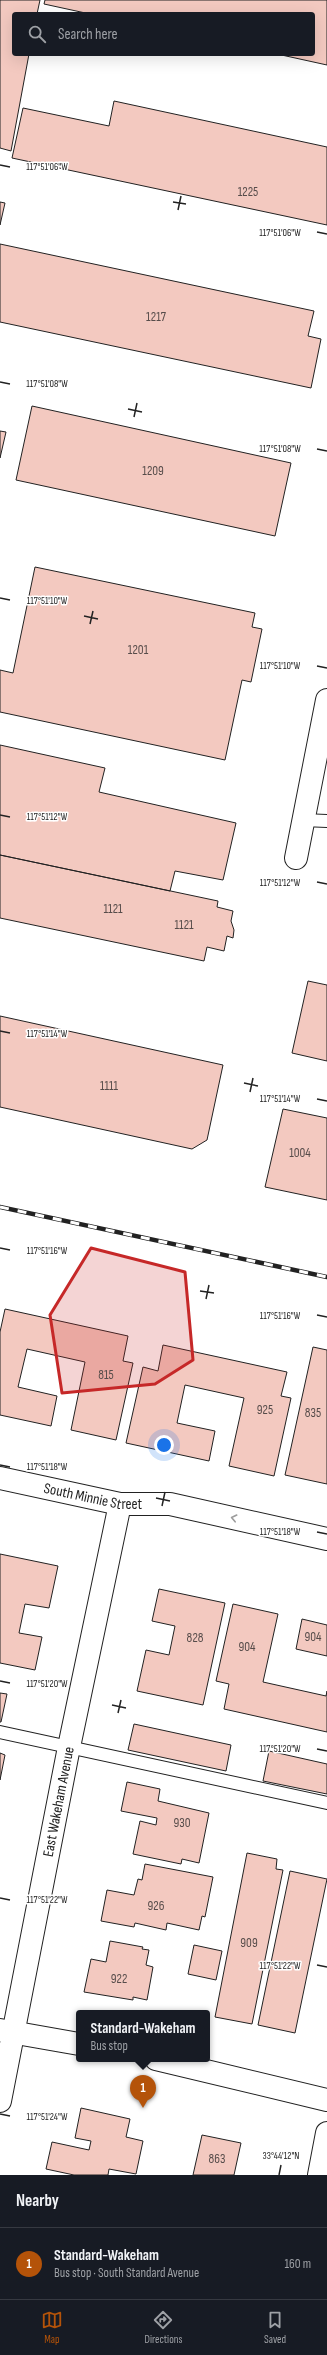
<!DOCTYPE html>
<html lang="en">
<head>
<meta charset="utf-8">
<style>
	:root { --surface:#171b24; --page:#20242c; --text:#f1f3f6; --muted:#9ea1a6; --line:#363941; --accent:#b45309 }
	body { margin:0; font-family:"Sofia Sans Condensed",sans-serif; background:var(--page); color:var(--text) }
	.you { position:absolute; left:164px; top:1445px; width:14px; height:14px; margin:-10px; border:3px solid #fff; border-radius:50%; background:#1a73e8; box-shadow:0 0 0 6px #1a73e833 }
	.badge { display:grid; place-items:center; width:26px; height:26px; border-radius:50%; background:var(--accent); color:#fff; font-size:13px; font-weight:700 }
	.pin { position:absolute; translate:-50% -33px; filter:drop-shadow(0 1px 2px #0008) }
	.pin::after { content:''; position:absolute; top:21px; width:14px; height:12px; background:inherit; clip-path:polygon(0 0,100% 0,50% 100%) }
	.popup { position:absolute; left:76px; top:2010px; width:134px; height:52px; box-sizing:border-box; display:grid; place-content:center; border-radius:4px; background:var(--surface); filter:drop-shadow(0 1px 3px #0005); font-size:13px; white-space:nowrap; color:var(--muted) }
	.popup b { font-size:15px; color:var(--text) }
	.popup::after { content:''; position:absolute; left:50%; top:100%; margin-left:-8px; border:8px solid transparent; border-top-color:var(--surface) }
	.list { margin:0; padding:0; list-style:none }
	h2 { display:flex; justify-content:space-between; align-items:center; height:52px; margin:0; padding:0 16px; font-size:17px }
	h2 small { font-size:13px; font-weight:400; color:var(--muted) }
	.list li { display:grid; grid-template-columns:26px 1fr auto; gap:12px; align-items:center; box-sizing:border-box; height:72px; padding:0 16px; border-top:1px solid var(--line) }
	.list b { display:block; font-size:15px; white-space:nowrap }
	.list p { margin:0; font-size:13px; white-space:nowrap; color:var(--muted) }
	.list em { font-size:13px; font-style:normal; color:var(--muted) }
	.icon { flex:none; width:22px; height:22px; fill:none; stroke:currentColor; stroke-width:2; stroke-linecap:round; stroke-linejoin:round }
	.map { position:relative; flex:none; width:327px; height:2175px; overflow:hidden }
	.search { position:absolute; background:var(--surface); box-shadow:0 4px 16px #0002; left:12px; right:12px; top:12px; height:44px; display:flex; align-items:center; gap:10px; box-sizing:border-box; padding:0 14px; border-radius:4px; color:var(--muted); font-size:15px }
	.sheet { height:124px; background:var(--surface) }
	nav { display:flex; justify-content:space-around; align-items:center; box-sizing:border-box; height:56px; border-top:1px solid var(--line); background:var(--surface); font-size:11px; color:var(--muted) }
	nav a { display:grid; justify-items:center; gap:2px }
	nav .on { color:var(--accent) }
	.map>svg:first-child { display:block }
	.building { fill:#f3c9c0; stroke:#222 }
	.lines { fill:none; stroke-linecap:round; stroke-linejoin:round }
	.service-casing { stroke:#222; stroke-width:14 }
	.minor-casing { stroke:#222; stroke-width:24 }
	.tertiary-casing { stroke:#222; stroke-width:24 }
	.service { stroke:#fff; stroke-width:12 }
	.minor { stroke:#fff; stroke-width:22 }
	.tertiary { stroke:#fff; stroke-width:22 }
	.rail-casing { stroke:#222; stroke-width:4.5 }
	.rail { stroke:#fff; stroke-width:3; stroke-dasharray:9; stroke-linecap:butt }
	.oneway { stroke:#9c9c9c }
	.marked { fill:#c62828; fill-opacity:0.2; stroke:#c62828; stroke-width:3; stroke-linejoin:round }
	.ticks { fill:none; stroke:#222; stroke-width:1.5 }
	.labels { text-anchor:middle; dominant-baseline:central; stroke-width:3; stroke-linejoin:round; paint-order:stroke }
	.number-label { font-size:13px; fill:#564c4a }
	.street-label { font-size:15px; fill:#222; stroke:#fff }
	.ticks-label { font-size:10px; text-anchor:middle; fill:#222; stroke:#fff; stroke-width:3; stroke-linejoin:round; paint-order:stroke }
</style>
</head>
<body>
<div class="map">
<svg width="327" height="2175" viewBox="0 0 327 2175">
	<rect width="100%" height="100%" fill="#fff"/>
	<path class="building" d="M0 0H40L37 14H14V54H29L11 151 0 148Z
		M45 0H327V65L277 54H313V14H90L44 4Z
		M114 101 327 147V225L12 158 23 108 109 126Z
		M0 202 5 203 0 225Z
		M0 244 314 311 308 336 321 339 311 388 0 322Z
		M32 406 291 463 275 536 16 480Z
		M0 431 6 432 0 458Z
		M35 567 255 613 252 627 262 629 251 682 242 680 225 760 0 712V670L13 673Z
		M0 745 105 768 99 792 236 823 223 880 175 871 170 891 0 855Z
		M0 855 218 901 217 907 233 911 231 921 234 930 233 938 227 936 224 951 207 947 204 961 0 918Z
		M308 981 327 985V1061L292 1053Z
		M0 1016 223 1065 207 1140 192 1149 0 1107Z
		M283 1109 327 1118V1200L265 1187Z
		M5 1309 128 1336 123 1361 133 1363 116 1440 71 1430 85 1362 27 1349 18 1387 57 1396 51 1426 0 1415V1332Z
		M163 1345 287 1372 281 1396 291 1398 274 1476 229 1466 244 1398 185 1385 177 1423 215 1431 209 1461 126 1443 143 1367 158 1371Z
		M313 1347 327 1350V1484L285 1475Z
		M0 1554 58 1566 49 1608 25 1604 19 1633 42 1637 35 1670 0 1663Z
		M159 1589 225 1603 203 1705 137 1691 146 1650 169 1655 175 1626 152 1621Z
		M233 1604 278 1614 263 1682 326 1696 327 1691V1732L224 1709 229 1684 216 1681Z
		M302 1619 327 1625V1656L296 1649Z
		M0 1693 7 1694 1 1722H0Z
		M134 1724 231 1745 226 1771 128 1750Z
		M269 1751 327 1764V1794L263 1781Z
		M0 1753 5 1755 0 1780Z
		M127 1782 160 1789 158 1801 209 1813 199 1863 182 1859 181 1864 133 1854 140 1821 156 1825 157 1818 121 1811Z
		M247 1853 277 1859 276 1869 283 1870 252 2024 215 2017Z
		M145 1864 213 1877 205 1917 202 1916 199 1930 167 1923 166 1930 135 1923 134 1927 101 1921 107 1890 134 1895 138 1879 142 1880Z
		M290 1871 327 1879 295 2033 258 2025Z
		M110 1941 143 1947 142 1949 149 1950 146 1965 153 1967 147 2000 133 1997V2000L84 1992 91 1959 106 1962Z
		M194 1945 222 1951 216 1980 188 1974Z
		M81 2108 130 2119 126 2137 143 2141 136 2174 109 2169 108 2175H74L46 2169 52 2142 89 2150 91 2141 75 2138Z
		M202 2135 241 2143 234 2175H193Z"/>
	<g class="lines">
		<g class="service-casing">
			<path id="service" d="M303 820 327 821
				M0 1732 327 1803"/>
		</g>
		<g class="minor-casing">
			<g id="minor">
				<path d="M296 858 327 700"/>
				<path id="s1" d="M0 1478 120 1504H170L327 1539"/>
				<path id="s2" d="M0 2101 69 1747 120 1504"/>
				<path d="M319 2175 327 2133"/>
			</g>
		</g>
		<g class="tertiary-casing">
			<path id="tertiary" d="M0 2030 79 2044
				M156 2059 327 2100"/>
		</g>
		<use href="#service" class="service"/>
		<use href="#minor" class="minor"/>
		<use href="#tertiary" class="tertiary"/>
		<g class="rail-casing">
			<path id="rail" d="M0 1207 327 1277"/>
		</g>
		<use href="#rail" class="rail"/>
	</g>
	<defs><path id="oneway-chevron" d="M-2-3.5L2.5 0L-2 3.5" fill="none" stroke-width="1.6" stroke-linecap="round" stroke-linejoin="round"/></defs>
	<use class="oneway" href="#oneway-chevron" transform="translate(234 1518) rotate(-167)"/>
	<path class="marked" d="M91 1248 185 1272 193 1360 155 1384 62 1393 50 1315Z"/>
	<path class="ticks" d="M0 165 10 167M173 202 186 204M178 210 181 196M317 232 327 234M0 382 10 384M128 409 142 412M134 417 137 403M317 449 327 451M0 598 10 600M84 616 98 619M90 624 93 611M317 666 327 668M0 815 10 817M317 882 327 884M0 1031 10 1033M244 1083 258 1086M250 1092 253 1078M317 1099 327 1101M0 1248 10 1250M200 1291 214 1293M206 1299 209 1285M317 1315 327 1317M0 1465 10 1467M156 1498 170 1501M162 1506 165 1492M317 1532 327 1534M0 1681 10 1683M112 1705 126 1708M118 1713 121 1700M317 1749 327 1751M0 1898 10 1900M317 1965 327 1967M0 2114 10 2116M279 2175 281 2165"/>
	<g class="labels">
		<g class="number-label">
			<text x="248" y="192">1225</text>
			<text x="156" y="317">1217</text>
			<text x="153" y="471">1209</text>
			<text x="138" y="650">1201</text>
			<text x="113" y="909">1121</text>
			<text x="184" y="925">1121</text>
			<text x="109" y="1086">1111</text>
			<text x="300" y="1153">1004</text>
			<text x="106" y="1375">815</text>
			<text x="265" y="1410">925</text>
			<text x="313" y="1413">835</text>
			<text x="313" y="1637">904</text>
			<text x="195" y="1638">828</text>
			<text x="247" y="1647">904</text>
			<text x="182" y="1823">930</text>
			<text x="156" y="1906">926</text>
			<text x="249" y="1943">909</text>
			<text x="119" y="1979">922</text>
			<text x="217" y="2159">863</text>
		</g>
		<g class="street-label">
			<text stroke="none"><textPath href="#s1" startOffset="95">South Minnie Street</textPath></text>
			<text stroke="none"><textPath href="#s2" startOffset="305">East Wakeham Avenue</textPath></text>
		</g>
	</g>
	<g class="ticks-label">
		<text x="47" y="170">117°51'06"W</text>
		<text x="280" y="236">117°51'06"W</text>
		<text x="47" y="387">117°51'08"W</text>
		<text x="280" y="452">117°51'08"W</text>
		<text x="47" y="604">117°51'10"W</text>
		<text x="280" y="669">117°51'10"W</text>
		<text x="47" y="820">117°51'12"W</text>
		<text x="280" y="886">117°51'12"W</text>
		<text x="47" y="1037">117°51'14"W</text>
		<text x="280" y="1102">117°51'14"W</text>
		<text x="47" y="1254">117°51'16"W</text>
		<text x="280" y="1319">117°51'16"W</text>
		<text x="47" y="1470">117°51'18"W</text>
		<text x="280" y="1535">117°51'18"W</text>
		<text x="47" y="1687">117°51'20"W</text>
		<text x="280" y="1752">117°51'20"W</text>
		<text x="47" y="1903">117°51'22"W</text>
		<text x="280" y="1969">117°51'22"W</text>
		<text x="47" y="2120">117°51'24"W</text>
		<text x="281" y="2159">33°44'12"N</text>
	</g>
</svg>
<div class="you"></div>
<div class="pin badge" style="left:143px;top:2108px">1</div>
<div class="popup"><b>Standard-Wakeham</b>Bus stop</div>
<div class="search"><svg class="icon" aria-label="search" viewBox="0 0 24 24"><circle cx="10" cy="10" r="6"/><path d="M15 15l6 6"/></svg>Search here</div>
</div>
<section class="sheet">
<h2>Nearby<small></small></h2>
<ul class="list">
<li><span class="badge">1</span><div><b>Standard-Wakeham</b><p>Bus stop · South Standard Avenue</p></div><em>160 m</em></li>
</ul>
</section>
<nav>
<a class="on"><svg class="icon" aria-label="map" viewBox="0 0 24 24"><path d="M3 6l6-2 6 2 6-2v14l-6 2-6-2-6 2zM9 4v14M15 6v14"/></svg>Map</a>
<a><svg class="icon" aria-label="directions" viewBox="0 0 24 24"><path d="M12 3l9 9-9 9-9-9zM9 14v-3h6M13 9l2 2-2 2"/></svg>Directions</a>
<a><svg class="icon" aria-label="saved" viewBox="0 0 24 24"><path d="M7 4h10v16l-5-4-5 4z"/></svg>Saved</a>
</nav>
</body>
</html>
